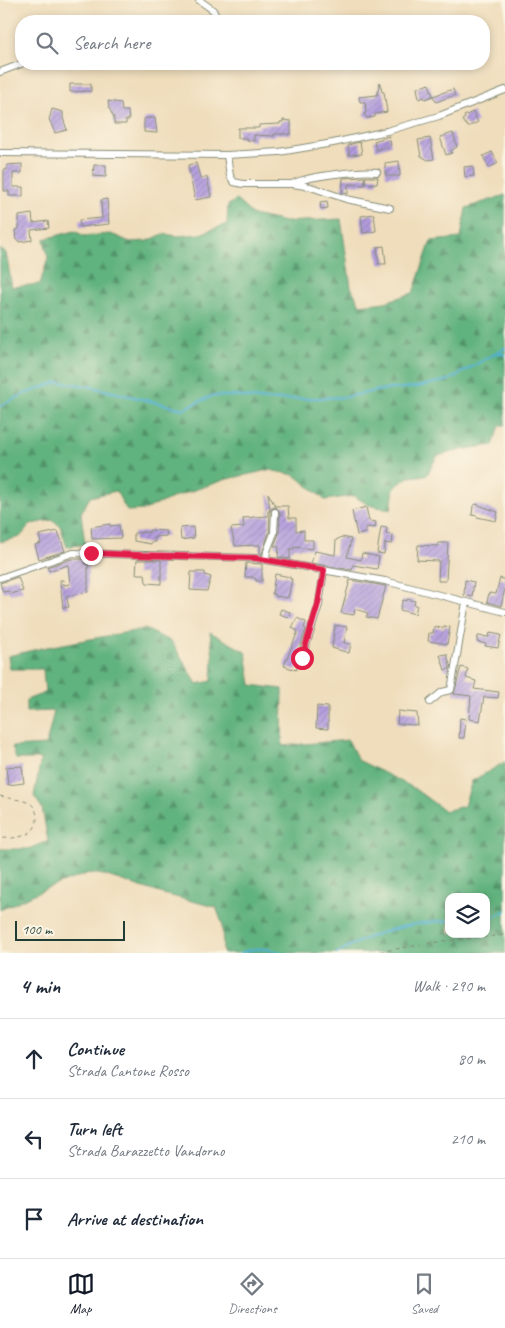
<!DOCTYPE html>
<html lang="en">
<head>
<meta charset="utf-8">
<style>
	:root { --surface:#fff; --page:#f6f6f7; --text:#1f2937; --muted:#747a83; --line:#e0e1e3; --accent:#111827 }
	body { margin:0; font-family:Caveat,sans-serif; background:var(--page); color:var(--text) }
	.controls { position:absolute; right:15px; bottom:15px; display:grid; overflow:hidden; border-radius:10px; box-shadow:0 2px 8px #0003 }
	.controls button { width:45px; height:45px; display:grid; place-items:center; padding:0; border:0; border-bottom:1px solid var(--line); background:var(--surface); color:var(--text); font:25px sans-serif }
	.scale { position:absolute; left:15px; bottom:12px; width:110px; box-sizing:border-box; padding-left:5px; border:2px solid #1f3d34; border-top:0; font-size:14px; line-height:18px; white-space:nowrap; color:#1f3d34; -webkit-text-stroke:4px #fcf5e5; paint-order:stroke }
	.stop { position:absolute; width:15px; height:15px; margin:-11px; border:4px solid #e11d48; border-radius:50%; background:#fff }
	.stop.end { background:#e11d48; border-color:#fff; box-shadow:0 1px 5px #0008 }
	.list { margin:0; padding:0; list-style:none }
	h2 { display:flex; justify-content:space-between; align-items:center; height:65px; margin:0; padding:0 20px; font-size:21px }
	h2 small { font-size:16px; font-weight:400; color:var(--muted) }
	.list li { display:grid; grid-template-columns:32px 1fr auto; gap:15px; align-items:center; box-sizing:border-box; height:80px; padding:0 20px; border-top:1px solid var(--line) }
	.list b { display:block; font-size:19px; white-space:nowrap }
	.list p { margin:0; font-size:16px; white-space:nowrap; color:var(--muted) }
	.list em { font-size:16px; font-style:normal; color:var(--muted) }
	.icon { flex:none; width:28px; height:28px; fill:none; stroke:currentColor; stroke-width:2; stroke-linecap:round; stroke-linejoin:round }
	.map { position:relative; flex:none; width:505px; height:953px; overflow:hidden }
	.search { position:absolute; background:var(--surface); box-shadow:0 2px 8px #0003; left:15px; right:15px; top:15px; height:55px; display:flex; align-items:center; gap:12px; box-sizing:border-box; padding:0 18px; border-radius:20px; color:var(--muted); font-size:19px }
	.sheet { height:305px; background:var(--surface) }
	nav { display:flex; justify-content:space-around; align-items:center; box-sizing:border-box; height:70px; border-top:1px solid var(--line); background:var(--surface); font-size:14px; color:var(--muted) }
	nav a { display:grid; justify-items:center; gap:2px }
	nav .on { color:var(--accent) }
	.map>svg:first-child { display:block }
	.forest { fill:url(#forest-firs); stroke:#407859; fill-rule:evenodd }
	.lines { fill:none; stroke-linecap:round; stroke-linejoin:round }
	.stream { stroke:#4eafcd; stroke-width:2.5 }
	.building { fill:url(#building-hatch) }
	.minor-casing { stroke:#878d78; stroke-width:8 }
	.path { stroke:#878d78; stroke-width:1; stroke-dasharray:4 4; stroke-linecap:butt }
	.minor { stroke:#fff; stroke-width:6 }
	.route { stroke:#e11d48; stroke-width:6 }
</style>
</head>
<body>
<div class="map">
<svg width="505" height="953" viewBox="0 0 505 953">
	<defs>
		<pattern id="forest-firs" width="22" height="20" patternUnits="userSpaceOnUse" patternTransform="scale(1.25)"><rect width="22" height="20" fill="#61b27e"/><path d="M5 1l3.5 6h-7zM16 11l3.5 6h-7z" fill="#4f9268"/></pattern>
		<pattern id="building-hatch" width="6" height="6" patternUnits="userSpaceOnUse" patternTransform="scale(1.25)"><rect width="6" height="6" fill="#b39cde"/><path d="M-1 1l2-2M0 6l6-6M5 7l2-2" fill="none" stroke="#9180b5"/></pattern>
	</defs>
	<rect width="100%" height="100%" fill="#fcf5e5"/>
	<filter id="ink" filterUnits="userSpaceOnUse"><feTurbulence type="fractalNoise" baseFrequency=".02" numOctaves="2"/><feDisplacementMap in="SourceGraphic" scale="10" xChannelSelector="R" yChannelSelector="G"/><feConvolveMatrix kernelMatrix="1 2 1 2 8 2 1 2 1" color-interpolation-filters="sRGB"/></filter>
	<filter id="wash" filterUnits="userSpaceOnUse"><feTurbulence type="fractalNoise" baseFrequency=".0096" numOctaves="4" result="noise"/><feDisplacementMap in="SourceGraphic" scale="20" xChannelSelector="R" yChannelSelector="G"/><feGaussianBlur stdDeviation="1.12" result="paint"/><feColorMatrix in="noise" values="0 0 0 0 0 0 0 0 0 0 0 0 0 0 0 0 0 1.4 0 .05"/><feComposite in="paint" operator="in"/></filter>
	<g filter="url(#wash)">
		<rect width="100%" height="100%" fill="#efddbb"/>
		<path class="forest" d="M505 195V425H500L493 445 465 449 437 456 427 475 408 477 394 488 391 510 369 505 354 496 325 500 295 475 269 470 227 479 177 496 144 510 127 511 116 491 90 497 81 513 85 544 67 547 60 526 53 520 31 524 20 537 0 542V249L6 253 12 287 40 284 48 258 44 239 75 231 84 236 111 234 130 242 148 241 163 234 179 236 200 234 227 224 228 205 236 200 253 215 285 222 341 219 351 287 360 305 385 302 413 293 431 241 461 238 466 208Z
			M145 629 172 642 197 684 212 681 213 657 210 632 246 652 251 685 283 689 282 746 348 740 358 760 412 787 445 811 464 806 472 781 505 762V953H223L222 923 216 907 163 894 104 875 89 873 47 888 0 910V849H28L48 841 42 808 34 796 41 759H16L12 747 46 745 54 711 26 712V700L45 693 43 669H10L8 656 42 648ZM449 897H486V934H449Z"/>
		<g class="lines">
			<path class="stream" d="M497 352 505 355
				M0 406 24 394 58 382 88 386 183 409 212 396H235L267 400 346 397 380 390 417 387 449 380 505 348
				M486 919 491 918 505 911
				M241 953C256 947 268 948 282 953
				M337 953C371 933 410 922 449 921"/>
		</g>
		<g id="blocks">
			<path class="building" d="M380 82 382 92H384L387 112 375 114V117L367 118 364 114 366 112 365 102H360L359 97 377 95Z
				M70 84H91V91L70 92Z
				M429 84 433 96 425 99 424 97 419 99 417 88Z
				M453 89 455 95 436 102 433 96Z
				M108 101 121 103 122 111H128L129 120H126V124H114V118L109 108Z
				M52 109 63 112V118L67 130 55 133 50 121 49 120Z
				M473 112 478 122 468 127 462 120 465 118 464 116Z
				M147 118H155L157 133 144 132V119Z
				M283 120 291 121V134H274V136L254 135V141L247 140V138H238V128H259V125L280 124V122H283Z
				M453 133 457 147 451 151 452 153 446 155 440 137Z
				M389 136 391 145 376 150 374 141Z
				M430 138 434 159 428 160 421 156 418 140Z
				M360 142 362 154 349 155 348 145Z
				M492 152 498 163 489 168 483 156Z
				M399 161 400 176H386L385 163Z
				M196 163 200 178 207 177 211 197 195 200 188 165Z
				M22 164V173H13V187H23V196H9V191H4V170H7V165Z
				M94 165H106V177L93 176Z
				M473 166 474 176 465 177 464 167Z
				M365 177H378L377 184 365 183V185L348 184V194L342 192 343 178 365 177V182Z
				M107 199 109 224 80 227 79 220 102 218 101 200Z
				M327 201 328 208 321 209 320 202Z
				M32 214 33 223 48 221 49 228 31 230 32 240 19 242V240H16L15 230 19 229V216Z
				M374 214 376 231 363 233 361 216Z
				M384 246 386 264H379L377 247Z
				M268 493 275 506H288L289 518H296V531L304 530V540H313V549L294 547V549H290V559L278 557 279 547 274 546 279 534 280 512 276 507 272 508 270 511 269 532 262 554H260V545L235 546 231 528 244 527 243 518 268 516V511H270Z
				M476 504 498 512 496 521 477 517V516L472 515 473 506Z
				M366 507 369 521 376 522 375 528 365 527 366 533 357 535 352 511Z
				M110 524V526L119 525 121 538 92 539 91 527Z
				M193 527 194 538 181 540 180 528Z
				M381 527 387 528 386 534 393 535 392 544 385 543 384 554 377 553Z
				M149 530 166 531 167 536 155 537V542H151V544L134 541V533L149 532Z
				M58 531 65 551 39 559 35 545 41 543 39 535Z
				M342 537 351 539 347 557 361 560 362 553 379 557 377 569 353 565 352 570 311 563 315 551 335 555 336 540Z
				M438 543H448L446 581H438L439 561 417 560 418 545 438 546Z
				M71 559H84L85 564H88V592L66 596 69 607 63 608 60 580H63L64 585 70 584 68 565 49 571 47 567Z
				M137 560H161V584L147 583 146 582 145 574H136Z
				M246 563 262 564V581H256V579L252 577H245Z
				M191 572H205V575L211 577 207 591 190 590Z
				M275 574 290 577V579H292L288 598 275 596V594H272Z
				M18 577 23 591 10 594 9 591 3 592 0 583Z
				M500 578 505 580V589L501 606 487 602 489 593 496 594Z
				M350 580 386 586 377 619 366 617 368 613 355 609 354 615 341 613Z
				M465 580 474 582 472 597 464 595Z
				M407 599 415 601 414 605H417L415 614 400 610 403 600 407 601Z
				M281 609 290 612 288 617 279 614Z
				M297 618 306 622 304 628 306 629 297 656 299 662 296 670 284 666 298 631 292 628Z
				M335 625 347 627 344 643 351 644 349 653 332 648Z
				M444 626 450 627 447 644 428 641 429 633H433L434 627 444 628Z
				M490 633 501 635 498 648 485 646 486 644 477 642 478 636 489 637Z
				M447 654 450 666V669L445 670 440 655Z
				M461 667 468 669 466 678 476 681 474 689 499 692 498 698 484 697 480 721 469 719 471 696 454 694Z
				M317 706 328 707V729L316 728Z
				M398 711 417 713 418 725 397 724Z
				M460 718 466 719 464 738H459Z
				M22 766 24 783 8 785 6 767Z"/>
		</g>
	</g>
	<g filter="url(#ink)">
		<use href="#blocks" fill-opacity="0" stroke="#878d78" stroke-width="1"/>
		<g class="lines">
			<g class="minor-casing">
				<path id="minor" d="M199 0 213 10 218 21
					M0 72 21 64
					M0 153 227 155 279 152 333 143 387 131 439 116 505 90
					M227 155 230 176 234 182 243 184H293L311 187 346 199 390 208
					M294 183C309 176 361 170 377 172
					M266 559 267 551 274 533 275 512
					M0 578 73 553 255 558 385 581 505 612
					M302 658 319 605 324 570
					M430 702 442 692 451 690 466 602"/>
			</g>
			<path class="path" d="M0 796C9 799 23 799 31 804 35 807 37 813 37 818 37 837 15 839 0 838
				M372 953 443 941 505 935"/>
			<use href="#minor" class="minor"/>
		</g>
	</g>
	<g class="lines" filter="url(#ink)">
		<path class="route" d="M91 553 136 555 255 558 324 570 318 604 302 658"/>
	</g>
</svg>
<div class="controls">
<button><svg class="icon" aria-label="layers" viewBox="0 0 24 24"><path d="M12 4l9 5-9 5-9-5zM3 14l9 5 9-5"/></svg></button>
</div>
<div class="scale">100 m</div>
<div class="stop" style="left:302px;top:658px"></div>
<div class="stop end" style="left:91px;top:553px"></div>
<div class="search"><svg class="icon" aria-label="search" viewBox="0 0 24 24"><circle cx="10" cy="10" r="6"/><path d="M15 15l6 6"/></svg>Search here</div>
</div>
<section class="sheet">
<h2>4 min<small>Walk · 290 m</small></h2>
<ul class="list">
<li><svg class="icon" aria-label="ahead" viewBox="0 0 24 24"><path d="M12 20V5M6 11l6-6 6 6"/></svg><div><b>Continue</b><p>Strada Cantone Rosso</p></div><em>80 m</em></li>
<li><svg class="icon" aria-label="left" viewBox="0 0 24 24"><path d="M17 20v-9H6M10 6l-5 5 5 5"/></svg><div><b>Turn left</b><p>Strada Barazzetto Vandorno</p></div><em>210 m</em></li>
<li><svg class="icon" aria-label="arrive" viewBox="0 0 24 24"><path d="M6 21V4h12l-3 4 3 4H6"/></svg><div><b>Arrive at destination</b></div></li>
</ul>
</section>
<nav>
<a class="on"><svg class="icon" aria-label="map" viewBox="0 0 24 24"><path d="M3 6l6-2 6 2 6-2v14l-6 2-6-2-6 2zM9 4v14M15 6v14"/></svg>Map</a>
<a><svg class="icon" aria-label="directions" viewBox="0 0 24 24"><path d="M12 3l9 9-9 9-9-9zM9 14v-3h6M13 9l2 2-2 2"/></svg>Directions</a>
<a><svg class="icon" aria-label="saved" viewBox="0 0 24 24"><path d="M7 4h10v16l-5-4-5 4z"/></svg>Saved</a>
</nav>
</body>
</html>
